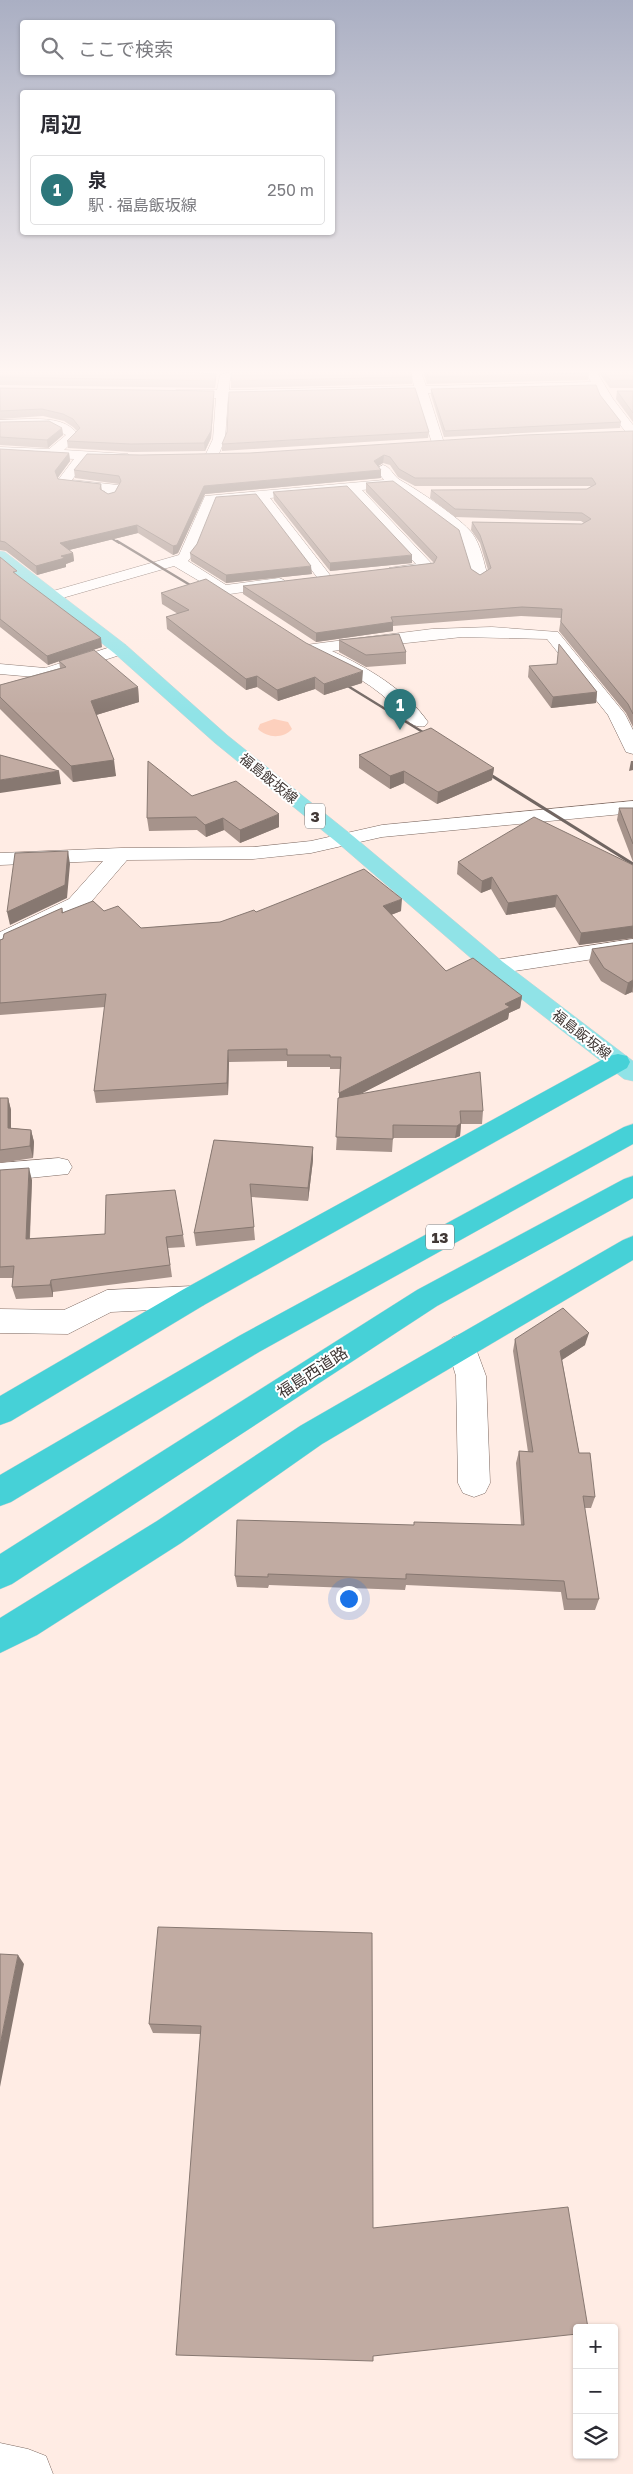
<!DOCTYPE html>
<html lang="ja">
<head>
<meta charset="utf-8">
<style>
	:root { --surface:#fff; --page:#f2f2f3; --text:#2b2b33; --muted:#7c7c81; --line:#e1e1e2; --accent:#2d777b }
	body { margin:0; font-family:"Golos Text","Noto Sans JP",sans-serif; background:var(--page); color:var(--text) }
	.controls { position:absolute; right:15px; bottom:15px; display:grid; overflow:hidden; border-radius:5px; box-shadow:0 1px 4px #0004 }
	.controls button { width:45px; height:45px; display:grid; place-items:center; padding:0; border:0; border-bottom:1px solid var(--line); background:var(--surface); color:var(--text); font:25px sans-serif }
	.you { position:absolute; left:348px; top:1598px; width:18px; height:18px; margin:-12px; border:4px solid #fff; border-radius:50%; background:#1a73e8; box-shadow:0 0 0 8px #1a73e833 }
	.badge { display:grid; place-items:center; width:32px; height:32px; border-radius:50%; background:var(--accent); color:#fff; font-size:16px; font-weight:700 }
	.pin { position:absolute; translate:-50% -41px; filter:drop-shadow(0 1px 2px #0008) }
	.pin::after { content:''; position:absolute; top:26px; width:18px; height:15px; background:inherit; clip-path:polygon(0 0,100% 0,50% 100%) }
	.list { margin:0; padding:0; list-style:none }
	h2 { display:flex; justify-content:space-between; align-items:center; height:65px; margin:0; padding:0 20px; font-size:21px }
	h2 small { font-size:16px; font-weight:400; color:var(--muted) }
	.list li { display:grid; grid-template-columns:32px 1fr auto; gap:15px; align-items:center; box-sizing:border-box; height:70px; margin:0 10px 10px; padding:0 10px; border:1px solid var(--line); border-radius:5px }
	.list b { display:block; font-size:19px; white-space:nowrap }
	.list p { margin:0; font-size:16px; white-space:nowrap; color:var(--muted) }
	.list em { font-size:16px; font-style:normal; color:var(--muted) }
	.icon { flex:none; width:28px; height:28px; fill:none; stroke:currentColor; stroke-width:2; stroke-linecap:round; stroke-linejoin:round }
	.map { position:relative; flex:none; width:633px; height:2474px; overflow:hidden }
	.search { position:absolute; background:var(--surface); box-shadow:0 1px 4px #0004; left:20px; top:20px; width:315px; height:55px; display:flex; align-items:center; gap:12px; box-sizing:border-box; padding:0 18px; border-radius:5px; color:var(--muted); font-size:19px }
	.panel { position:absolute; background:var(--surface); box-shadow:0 1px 4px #0004; left:20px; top:90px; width:315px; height:145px; border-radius:5px }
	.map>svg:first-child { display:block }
	.green { fill:#fdd0bd }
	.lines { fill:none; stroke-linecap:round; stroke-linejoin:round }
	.minor-casing { stroke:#7d6961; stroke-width:1 }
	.major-casing { stroke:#d5d3d3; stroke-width:1 }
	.highway-casing { stroke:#d5d3d3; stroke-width:1 }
	.minor { fill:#fff; fill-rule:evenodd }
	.major { fill:#90e3e7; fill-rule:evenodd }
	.highway { fill:#46d1d7; fill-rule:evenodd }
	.rail-far2 { stroke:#716662; stroke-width:2 }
	.rail-far1 { stroke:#716662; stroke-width:2.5 }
	.rail { stroke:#716662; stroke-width:3 }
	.wall { fill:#a6938b }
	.shaded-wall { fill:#877871 }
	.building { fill:#c1aba2; stroke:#877871 }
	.labels { text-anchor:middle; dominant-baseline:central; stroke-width:4; stroke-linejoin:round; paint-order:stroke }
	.far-street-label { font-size:14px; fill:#413835; stroke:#fff }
	.shield { fill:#fff; stroke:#7a7472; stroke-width:1 }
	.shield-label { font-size:15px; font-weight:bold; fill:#413835 }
	.street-label { font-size:16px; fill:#413835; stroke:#fff }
</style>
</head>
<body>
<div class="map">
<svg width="633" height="2474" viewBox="0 0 633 2474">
	<rect width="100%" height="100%" fill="#ffece4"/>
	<path class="green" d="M274 719 288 722 292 729C283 739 267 738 258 729L260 724Z"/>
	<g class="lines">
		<g class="minor-casing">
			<path id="minor" d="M244 369H262L260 371 230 379 229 390 414 386 410 369H420L426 386 591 382 584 370 595 369 613 399 633 425V437L629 436 603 403 596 389 428 393 444 443 438 447 432 443 416 393 228 397 225 439 216 461H206L204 458 213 439 216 398H176L170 394 176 390H217L220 375Z
				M29 419C48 419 68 419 79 436L64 450 128 454 130 457 128 460 123 461 87 459 72 480 118 485 120 488 114 499H104L102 496 105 491 61 486 58 480 74 459 0 455V447L49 449 66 435 51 427 0 428V420Z
				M383 465C391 467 393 476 400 480 418 490 460 518 472 533 481 545 484 563 488 577L485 580H475L472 577 460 537 393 487 362 490 432 564 435 567 432 570 394 576 389 574 386 571 389 568 416 564 348 491 270 498 330 575 333 578 330 581H320L257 499 215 503 196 551 188 561 226 585 279 578 284 580 287 583 284 586 223 595 174 566 52 601 44 596 46 593 179 555 205 496 384 480 376 469Z
				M492 627 558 632 625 714 633 730V754L626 752 608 715 547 639 462 637 332 651C368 668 405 689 428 722L425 726C409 730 401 711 390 702 366 679 336 666 307 653L305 649 307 645 313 644 432 629Z
				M120 644 126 645 128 649 126 653 52 677 46 678 0 674V664L45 668Z
				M633 801V813L382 837 311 853 253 859 127 860 85 909 0 947V932L69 899 103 861 0 865V853L121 848 253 847 311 841 382 825Z
				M633 939V953L495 974 487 972 484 967 487 962 495 960Z
				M59 1158 68 1160 72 1167 68 1174 0 1181V1163Z
				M194 1286 204 1289 208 1297 204 1305 194 1308 111 1312 68 1334 0 1333V1309L64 1310 107 1290Z
				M462 1334 472 1338 486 1376 490 1483 485 1493 474 1497 463 1493 458 1483 456 1376 447 1346 452 1338Z
				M0 2443 28 2449 46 2456 53 2474H0Z"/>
		</g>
		<g class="major-casing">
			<path id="major" d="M0 551 5 552 126 645 227 735 353 836 503 962 633 1061V1081L624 1079 487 972 339 844 215 743 114 653 0 562Z"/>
		</g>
		<g class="highway-casing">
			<path id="highway" d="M618 1054 627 1056 630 1062 627 1068 204 1305 11 1421 0 1425V1396L184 1289 609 1056Z
				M633 1124V1144L259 1352 11 1502 0 1506V1475L239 1336 624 1127Z
				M633 1176V1198L437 1306 12 1584 0 1589V1554L417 1290 624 1179Z
				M633 1236V1260L322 1444 181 1543 37 1635 0 1653V1618L157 1521 300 1426 623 1240Z"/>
		</g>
		<use href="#minor" class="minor"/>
		<use href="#major" class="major"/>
		<use href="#highway" class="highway"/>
		<path class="rail-far2" d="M101 532 119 543"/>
		<path class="rail-far1" d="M117 541 200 591
			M338 680 434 739"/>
		<path class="rail" d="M481 769 633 864"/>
	</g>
	<path class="wall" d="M0 369 216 374V382L215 388 0 385Z
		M178 369H238L224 372Z
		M422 369H587L589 373 588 380 427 384Z
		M596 369H633V388H610Z
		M412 377V384L231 388V381Z
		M0 388 214 399 211 438 205 451 132 452 68 448 67 441 77 431 73 427 64 421 43 416 0 419Z
		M431 389 600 395 621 422 620 428 444 437 431 395Z
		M617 391H633V422L616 399Z
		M0 422 62 428 63 435 48 448 0 445V446Z
		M633 431V727L626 713 559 631 561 618 521 616 393 626V631L316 642 243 594V586L434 563 366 492V483L471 569 480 575 488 570 480 543 471 530 472 522 582 524 584 523 581 521 455 517 430 498 431 490 587 489 591 486H415L398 477 390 465 383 463 378 466 381 470V478L205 494 178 553 173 555 138 533 69 550 73 553 74 561 66 564V567L37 575 6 551 0 550V449L69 453 70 461 58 477V479L101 484 102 490 108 494 115 492 119 484 75 478 74 470 141 455 250 453Z
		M429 432 428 438 222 451V444Z
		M273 492 412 563 330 571 274 500Z
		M190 553 312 574 226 583 191 561Z
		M0 557 18 576 102 647 77 655 138 687 139 702 96 715 116 776 73 782 0 709V685L60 668 59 661 48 665 0 627Z
		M161 593 362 683 324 695 315 689 278 701 257 687 246 690 167 629 166 617 178 614 162 604Z
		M339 640 406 652V664L366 667 339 652Z
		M559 644 597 692 596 703 551 708 528 677 529 666 557 664Z
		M359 755 494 768 492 780 437 804 404 783 390 789 359 768Z
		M192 796 279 827 240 843 224 830 206 837 197 830 149 831 147 818Z
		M619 808H633V862L617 820Z
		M458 862 633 865V938L579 945 555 907 506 915 491 889 481 893 457 874Z
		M62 908 63 912 104 911 141 928 220 922 256 912 401 911 391 915 446 971 522 996 520 1008 509 1013 508 1019 360 1094 483 1111 482 1124H461L460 1136 455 1138H393L392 1152 336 1150 341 1069H330V1067H287V1061L229 1062 228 1095 96 1103 94 1091 105 1007 0 1015V940Z
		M633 943V993L632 992 625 995 601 981 589 962 592 949Z
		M0 1098H8L11 1110V1128L31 1130 34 1142 33 1158 0 1163Z
		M214 1140 313 1147V1160L308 1201 251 1197 255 1240 196 1246 194 1233Z
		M0 1170 32 1180 30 1238 183 1235 185 1247 168 1248 172 1277 53 1292V1297L16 1299 12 1287 13 1278H0Z
		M515 1339 585 1345 562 1360 579 1453 595 1497 591 1508H584L599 1599 595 1610H564L561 1592 406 1585 405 1590 269 1585 268 1588 237 1587 235 1576 413 1525H521L516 1463 519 1451 528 1452 513 1351Z
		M372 1933 200 2034 153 2033 149 2024Z"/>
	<path class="shaded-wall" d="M224 369H238L224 372Z
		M214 391V399L211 438 205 451 204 443Z
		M62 428 63 435 48 448 47 440Z
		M69 453 70 461 57 479 55 471Z
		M384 455 383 463 374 469V461Z
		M381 470V478L205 494 178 553 173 555V546L204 486Z
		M137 525 138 533 61 552 60 543Z
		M73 553 74 561 66 564V567L37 575 36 566 61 556Z
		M412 555V563L330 571V563Z
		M311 566 312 574 226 583V575Z
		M393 622V631L316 642V633Z
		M101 638 102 647 48 665 47 656Z
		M363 671 362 683 324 695V684Z
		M257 676V687L246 690V679Z
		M315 677V689L278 701 277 690Z
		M138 687 139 702 93 716 91 701Z
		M597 692 596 703 551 708 553 697Z
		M114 760 116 776 73 782 71 766Z
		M631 761H633V770L629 771Z
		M494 768 492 780 437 804 438 792Z
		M59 771 61 784 0 793V780Z
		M404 771V783L390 789V776Z
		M279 814V827L240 843V830Z
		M223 818 224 830 206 837 205 825Z
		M68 851 70 864 67 898 10 925 7 912Z
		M492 877 491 889 481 893 482 881Z
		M557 895 555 907 506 915 508 903Z
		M402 899 401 911 383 918V906Z
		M633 926V938L579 945 581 933Z
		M633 980V986L632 992 625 995 628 983Z
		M522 996 520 1008 509 1013 508 1019 339 1105V1093L505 1004Z
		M228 1050 229 1062 228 1095 227 1083Z
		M8 1098 11 1110V1140L8 1128Z
		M461 1123 460 1136 455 1138 457 1126Z
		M31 1130 34 1142 33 1158 30 1146Z
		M313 1147V1160L308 1201V1188Z
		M29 1168 32 1180 29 1250 26 1239Z
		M51 1280 53 1292V1297L50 1285Z
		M589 1333 585 1345 557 1363 560 1351Z
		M18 1955 24 1964 0 2087V2045Z"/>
	<path class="building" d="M0 369H142L216 374 215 381 0 377Z
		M249 369H410L412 377 231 381V373Z
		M425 369H587L589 373 428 377Z
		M602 369H633V380L611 381Z
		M596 385 600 395 621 422 445 431 431 389Z
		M0 388 214 391 211 431 204 443 131 444 67 441 80 428 73 419 63 414 42 409 0 411Z
		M415 388 429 432 222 444 227 432 229 392Z
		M617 391H633V413Z
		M49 421 62 428 47 440 0 437V422Z
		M633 431V714L628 704 561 622 562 609 522 607 391 617 393 622 316 633 243 586 434 563 437 557 366 483 393 481 459 530 471 569 480 575 491 568 480 535 472 522 582 524 591 519 582 513 455 509 431 490 587 489 596 484 592 478H415L399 469 390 457 384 455 374 461 381 470 204 486 177 545 173 546 137 525 60 543 73 553 61 556 65 558 36 566 5 542 0 541V449L69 453 55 471 58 479 101 484 100 489 108 494 115 492 121 481 119 476 74 470 87 454 141 455 250 453 524 435Z
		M347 486 412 555 330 563 273 492Z
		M256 494 311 566 226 575 190 553 197 544 216 497Z
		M0 557 17 571 13 572 101 638 47 656 0 619Z
		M206 579 306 643 363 671 324 684 315 677 277 690 257 676 246 679 166 617 189 610 161 593Z
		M399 634 406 652 366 655 339 640Z
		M559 644 597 692 553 697 529 666 557 664Z
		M94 650 138 687 91 701 114 760 71 766 0 697V685L66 667 59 661Z
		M431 728 494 768 438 792 404 771 390 776 359 755Z
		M0 755 59 771 0 780Z
		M148 761 192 796 236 781 279 814 240 830 223 818 205 825 196 817 147 818Z
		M619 808H633V844Z
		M534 817 633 865V926L581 933 557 895 508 903 492 877 482 881 458 862Z
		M68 851 65 885 7 912 15 853Z
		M364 869 402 899 383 906 446 971 473 958 522 996 505 1004 510 1007 339 1093 341 1057H330V1055H287V1049L228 1050 227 1083 94 1091 106 994 0 1003V940L3 939 4 934 62 908V913L93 901 104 911 118 906 141 928 220 922 254 910 256 912Z
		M633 943V980L628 983 604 968 592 949Z
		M480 1072 483 1111H460L461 1123 457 1126 393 1125V1139L336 1137 338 1098Z
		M0 1098H8V1128L31 1130 30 1146 0 1150Z
		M214 1140 313 1147 308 1188 250 1184 254 1227 194 1233Z
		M29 1168 26 1239 105 1234 106 1195 175 1190 183 1235 166 1237 170 1265 51 1280 50 1285 12 1287 14 1266 0 1267V1170Z
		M563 1308 589 1333 560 1351 579 1453H590L595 1497 583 1496 599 1599H567L564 1581 406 1574V1579L268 1574V1577L235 1576 237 1520 414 1525V1522L524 1525 519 1451 533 1452 515 1339Z
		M158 1927 372 1933 373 2228 568 2207 588 2328H577V2334L373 2356V2361L176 2355 201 2026 149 2024Z
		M0 1954 18 1955 0 2045Z"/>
	<linearGradient id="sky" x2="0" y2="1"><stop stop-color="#aaafc3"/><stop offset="0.52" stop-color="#fff6f3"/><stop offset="1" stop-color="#fff6f3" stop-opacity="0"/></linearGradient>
	<rect width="633" height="715" fill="url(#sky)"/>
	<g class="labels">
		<g class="far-street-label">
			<text transform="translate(269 778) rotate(39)">福島飯坂線</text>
			<text transform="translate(582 1034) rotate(38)">福島飯坂線</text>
		</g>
		<g class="shield">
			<rect x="305" y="803.5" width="20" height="25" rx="4"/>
			<rect x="426" y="1224.5" width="28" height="25" rx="4"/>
		</g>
		<g class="shield-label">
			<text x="315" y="816">3</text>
			<text x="440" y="1237">13</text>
		</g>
		<g class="street-label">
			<text transform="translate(312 1372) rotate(-33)">福島西道路</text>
		</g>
	</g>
</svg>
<div class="controls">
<button>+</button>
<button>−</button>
<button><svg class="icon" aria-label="layers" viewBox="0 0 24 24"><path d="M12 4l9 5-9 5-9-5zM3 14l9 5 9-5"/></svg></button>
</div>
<div class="you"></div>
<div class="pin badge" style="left:400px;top:730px">1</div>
<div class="search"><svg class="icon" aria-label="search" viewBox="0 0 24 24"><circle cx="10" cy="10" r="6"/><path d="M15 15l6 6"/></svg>ここで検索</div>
<section class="panel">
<h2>周辺<small></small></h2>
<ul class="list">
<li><span class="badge">1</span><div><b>泉</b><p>駅 · 福島飯坂線</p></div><em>250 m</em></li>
</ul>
</section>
</div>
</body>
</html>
